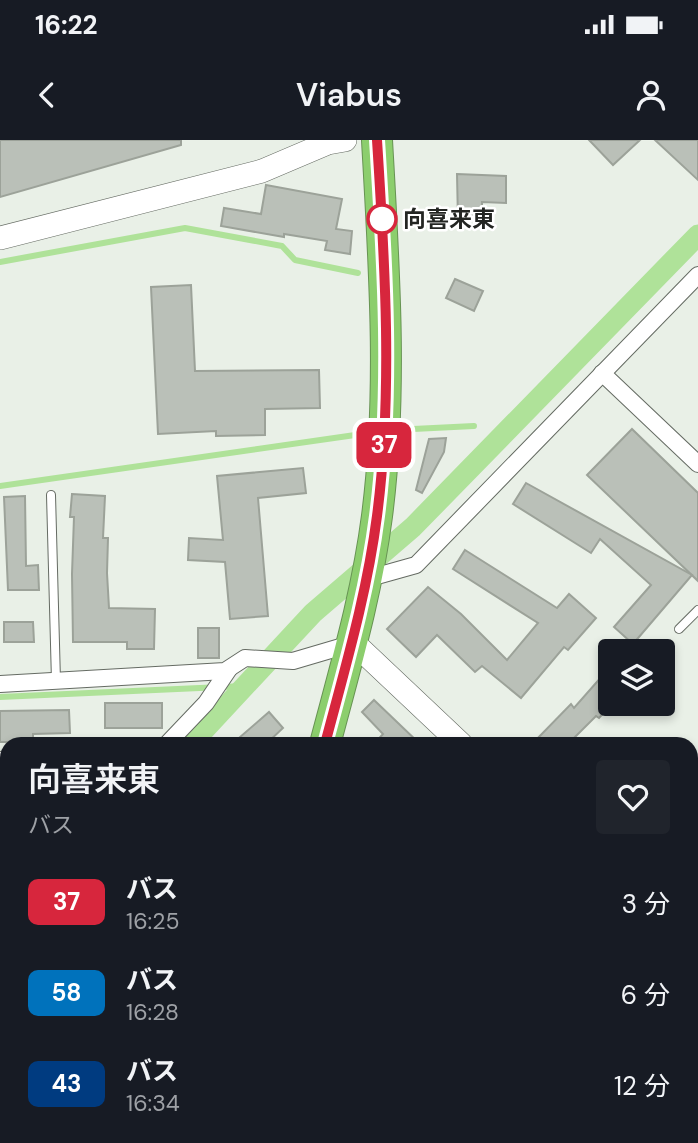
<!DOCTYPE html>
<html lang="ja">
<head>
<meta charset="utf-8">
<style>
  :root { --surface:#171b24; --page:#20242c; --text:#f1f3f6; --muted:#9ea1a6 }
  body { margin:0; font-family:"DM Sans","Noto Sans JP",sans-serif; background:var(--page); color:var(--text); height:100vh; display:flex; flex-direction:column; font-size:26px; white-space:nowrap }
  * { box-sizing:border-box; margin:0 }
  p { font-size:23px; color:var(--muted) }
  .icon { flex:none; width:38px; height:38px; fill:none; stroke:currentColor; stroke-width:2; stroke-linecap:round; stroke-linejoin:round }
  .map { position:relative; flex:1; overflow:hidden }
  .panel { position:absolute; left:0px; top:597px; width:698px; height:408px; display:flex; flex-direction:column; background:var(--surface); border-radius:21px 21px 0 0; box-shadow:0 4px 10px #0003 }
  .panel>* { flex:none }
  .badge { padding:0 14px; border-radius:10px; font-size:24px; line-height:46px }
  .buttons { position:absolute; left:598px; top:499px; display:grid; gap:14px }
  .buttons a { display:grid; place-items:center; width:77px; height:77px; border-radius:7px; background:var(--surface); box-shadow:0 4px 10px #0003; font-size:35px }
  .map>.badge { position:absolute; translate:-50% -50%; box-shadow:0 0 0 4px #fff }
  .round { display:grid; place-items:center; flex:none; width:74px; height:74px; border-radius:7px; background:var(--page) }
  .overview { display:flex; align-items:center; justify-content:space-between; height:119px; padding:0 28px }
  h1 { font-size:33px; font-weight:600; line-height:52px }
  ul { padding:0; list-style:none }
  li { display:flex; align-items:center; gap:21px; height:91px; padding:0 28px }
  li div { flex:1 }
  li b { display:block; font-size:26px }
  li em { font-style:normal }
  li .badge { min-width:77px; font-weight:700; text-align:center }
  .status { display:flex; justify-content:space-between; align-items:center; height:49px; padding:0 35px; background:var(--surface); direction:ltr }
  .status svg { height:19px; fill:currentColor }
  header { display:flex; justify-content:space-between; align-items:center; height:91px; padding:0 28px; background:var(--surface); font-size:32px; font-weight:600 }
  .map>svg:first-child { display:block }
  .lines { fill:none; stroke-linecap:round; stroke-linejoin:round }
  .stream { stroke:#afe299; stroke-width:6 }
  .canal { stroke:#afe299; stroke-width:21 }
  .building { fill:#bac0b8; stroke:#9ca299; stroke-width:2 }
  .lane-casing { stroke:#656b63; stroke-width:10 }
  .street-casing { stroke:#656b63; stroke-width:18 }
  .secondary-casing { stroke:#656b63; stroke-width:24 }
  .highway-casing { stroke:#679353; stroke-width:32 }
  .lane { stroke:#fff; stroke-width:8 }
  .street { stroke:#fff; stroke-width:16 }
  .secondary { stroke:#fff; stroke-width:23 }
  .highway { stroke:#8cce6d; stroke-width:30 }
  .line-casing { stroke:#fff; stroke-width:16 }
  .line { stroke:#d7263d; stroke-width:10 }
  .stop-dot { fill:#fff; stroke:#d7263d; stroke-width:3.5 }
  .labels { text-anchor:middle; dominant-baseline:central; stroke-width:5; stroke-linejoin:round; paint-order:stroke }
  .stop-label { font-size:23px; font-weight:bold; fill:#232522; stroke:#fff; text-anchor:start }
</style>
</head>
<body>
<div class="status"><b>16:22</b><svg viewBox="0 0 49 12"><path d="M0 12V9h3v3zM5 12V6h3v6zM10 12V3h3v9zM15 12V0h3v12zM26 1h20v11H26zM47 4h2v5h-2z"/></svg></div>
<header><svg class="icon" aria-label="back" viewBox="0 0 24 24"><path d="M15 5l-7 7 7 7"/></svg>Viabus<svg class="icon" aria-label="person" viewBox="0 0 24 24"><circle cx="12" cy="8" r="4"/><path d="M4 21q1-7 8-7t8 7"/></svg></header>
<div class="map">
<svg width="698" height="1003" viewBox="0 0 698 1003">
  <rect width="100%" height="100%" fill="#e9f0e7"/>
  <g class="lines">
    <g class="stream">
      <polyline points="0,122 185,88 282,106 295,120 358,133"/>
      <polyline points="393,290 474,286"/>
      <polyline points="0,346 376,292"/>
      <polyline points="0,557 244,546"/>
      <polyline points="0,796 7,789"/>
      <polyline points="337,1003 342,998"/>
    </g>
    <g class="canal">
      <polyline points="191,604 313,473 413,387 698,95"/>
      <polyline points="0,812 7,805"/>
    </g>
  </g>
  <g class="building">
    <polygon points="0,0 181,0 181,5 0,57"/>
    <polygon points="589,0 640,0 613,25"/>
    <polygon points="655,0 698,0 698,40"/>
    <polygon points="457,34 506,36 506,63 482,62 482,81 458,81"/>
    <polygon points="266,45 342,59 336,89 352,91 350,114 325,110 327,101 284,94 284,97 221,86 224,68 261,74"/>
    <polygon points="455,139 483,151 474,171 446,158"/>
    <polygon points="191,145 195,231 319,230 320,268 265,269 265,295 216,296 216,291 158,294 151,147"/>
    <polygon points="632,289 698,353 698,441 587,335"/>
    <polygon points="446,298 444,312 422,353 416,350 429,299"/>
    <polygon points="303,328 306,353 258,358 268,476 230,479 225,422 188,420 189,398 223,400 217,336"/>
    <polygon points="526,343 692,435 633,504 614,487 651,445 600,399 591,413 513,364"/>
    <polygon points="72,354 105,356 103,398 108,398 107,433 109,468 155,469 154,509 127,509 127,502 73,502 72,434 74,377 70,377"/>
    <polygon points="25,356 26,426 38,425 39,450 8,450 4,357"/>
    <polygon points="465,410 557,468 569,454 596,478 568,510 564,507 521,558 482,526 475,532 437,495 416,517 387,489 428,447 461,474 507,520 538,483 453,429"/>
    <polygon points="4,482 33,482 34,502 4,502"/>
    <rect x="198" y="488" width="21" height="30"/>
    <polygon points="611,526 611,565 599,578 596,576 568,604 532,604 571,564 574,568"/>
    <polygon points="374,560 420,604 374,604 383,594 362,572"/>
    <rect x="105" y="563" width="57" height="25"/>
    <polygon points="69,570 70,593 33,594 33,602 0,602 0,571"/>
    <polygon points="269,572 283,588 266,604 232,604"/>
  </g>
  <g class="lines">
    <defs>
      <g id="lane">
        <polyline points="51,355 56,541"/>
        <polyline points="679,489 698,470"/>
      </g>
      <g id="street">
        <polyline points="602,233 698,324"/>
        <polyline points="366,439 416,425 698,135"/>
        <polyline points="0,544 225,531 245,518 293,521 354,503"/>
        <polyline points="167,604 206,563 229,529"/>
        <polyline points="0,620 7,619"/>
        <polyline points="0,679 7,678"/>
        <polyline points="0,773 7,766"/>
        <polyline points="691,959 698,952"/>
        <polyline points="373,998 379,1003"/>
        <polyline points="650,1003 655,998"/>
      </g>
      <g id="secondary">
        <polyline points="0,98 262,31 328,3 345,0"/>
        <polyline points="354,503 461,604"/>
        <polyline points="691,819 698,825"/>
      </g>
      <g id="highway">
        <path d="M 325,604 C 345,528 367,454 377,376 C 393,252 384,125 377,0"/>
        <polyline points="99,1003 103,998"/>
      </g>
    </defs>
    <use href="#lane" class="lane-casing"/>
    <use href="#street" class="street-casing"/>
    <use href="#secondary" class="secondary-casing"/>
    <use href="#highway" class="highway-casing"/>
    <use href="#lane" class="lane"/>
    <use href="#street" class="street"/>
    <use href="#secondary" class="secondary"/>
    <use href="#highway" class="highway"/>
  </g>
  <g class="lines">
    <defs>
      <path id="line" d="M 325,604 C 345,528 367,454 377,376 C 393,253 385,124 377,0"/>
    </defs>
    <use href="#line" class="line-casing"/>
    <use href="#line" class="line"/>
  </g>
  <circle class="stop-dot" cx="382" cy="79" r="14"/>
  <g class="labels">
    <g class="stop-label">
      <text x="403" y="79">向喜来東</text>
    </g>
  </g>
</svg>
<div class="buttons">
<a><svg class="icon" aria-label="layers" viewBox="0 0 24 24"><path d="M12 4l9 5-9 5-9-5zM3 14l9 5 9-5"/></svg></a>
</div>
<b class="badge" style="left:384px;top:305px;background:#d7263d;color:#fff">37</b>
<section class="panel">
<div class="overview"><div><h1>向喜来東</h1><p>バス</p></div><a class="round"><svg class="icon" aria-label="heart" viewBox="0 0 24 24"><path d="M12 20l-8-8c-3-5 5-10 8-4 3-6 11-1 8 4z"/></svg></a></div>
<ul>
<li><span class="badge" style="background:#d7263d;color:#fff">37</span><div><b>バス</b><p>16:25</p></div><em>3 分</em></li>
<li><span class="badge" style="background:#0072bc;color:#fff">58</span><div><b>バス</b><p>16:28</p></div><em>6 分</em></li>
<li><span class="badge" style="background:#003b80;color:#fff">43</span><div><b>バス</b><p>16:34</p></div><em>12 分</em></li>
</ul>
</section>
</div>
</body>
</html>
